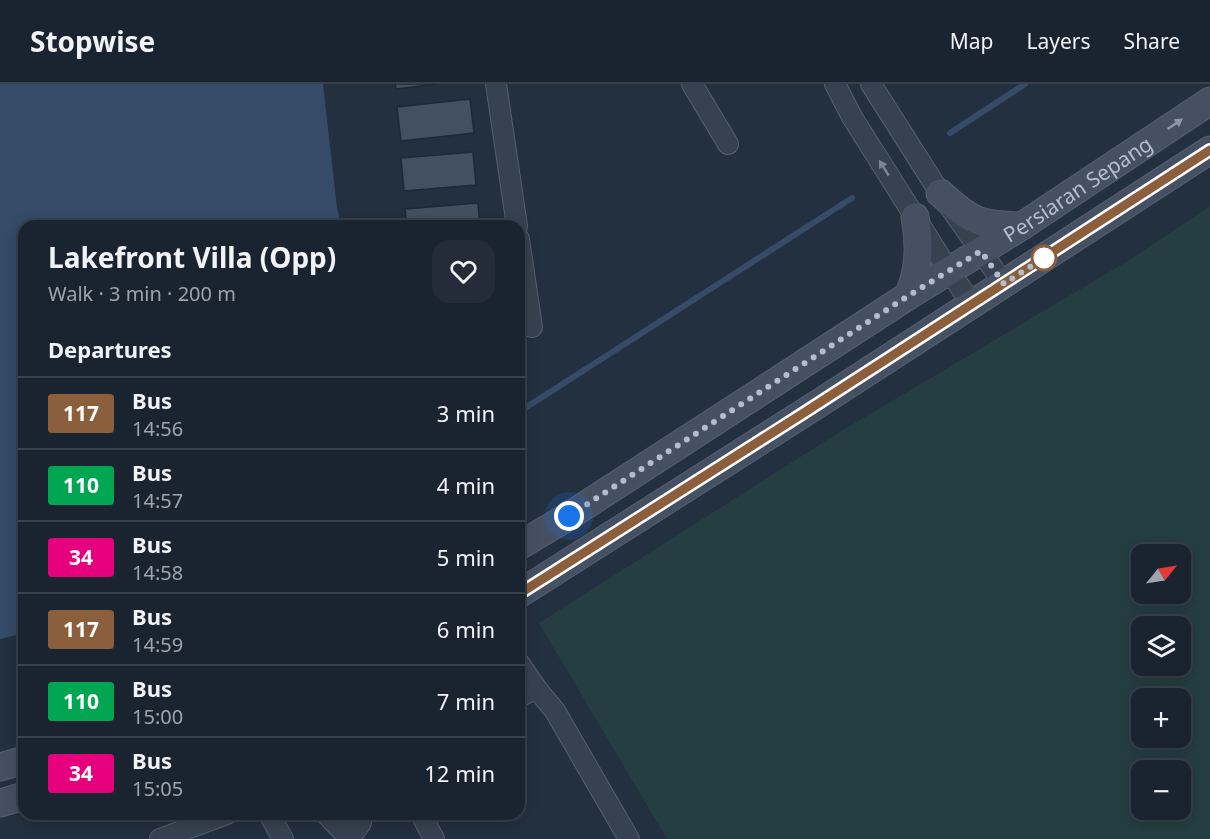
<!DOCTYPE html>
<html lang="en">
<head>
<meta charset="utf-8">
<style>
  :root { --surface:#1a2430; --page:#232c38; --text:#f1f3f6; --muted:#9fa4ab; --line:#38414c }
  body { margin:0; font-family:"Noto Sans",sans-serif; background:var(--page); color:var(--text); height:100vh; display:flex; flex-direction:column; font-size:22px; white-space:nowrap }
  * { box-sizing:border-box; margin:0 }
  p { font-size:20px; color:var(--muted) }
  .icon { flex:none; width:33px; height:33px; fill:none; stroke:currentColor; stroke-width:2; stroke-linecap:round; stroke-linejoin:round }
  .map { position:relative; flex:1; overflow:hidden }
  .panel { position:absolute; left:18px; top:136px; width:507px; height:600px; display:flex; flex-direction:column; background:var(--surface); border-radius:18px; box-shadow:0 3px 15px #0003,0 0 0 2px var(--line) }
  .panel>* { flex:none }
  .badge { padding:0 12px; border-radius:4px; font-size:21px; line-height:39px }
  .needle { width:39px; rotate:60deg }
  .controls { position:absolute; left:1131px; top:460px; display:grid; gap:12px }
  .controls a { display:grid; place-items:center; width:60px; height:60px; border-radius:12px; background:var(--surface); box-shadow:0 3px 15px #0003,0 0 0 2px var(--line); font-size:30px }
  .you { position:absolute; width:30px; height:30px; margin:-15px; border:4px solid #fff; border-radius:50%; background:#1a73e8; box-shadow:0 0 0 9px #1a73e833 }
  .map>.badge { position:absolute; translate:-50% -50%; box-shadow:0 0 0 3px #fff }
  h2 { padding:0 30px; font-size:22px; line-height:54px }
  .round { display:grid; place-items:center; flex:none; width:63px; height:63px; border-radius:18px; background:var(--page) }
  .head { display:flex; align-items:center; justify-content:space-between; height:102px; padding:0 30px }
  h1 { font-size:28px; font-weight:700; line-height:45px }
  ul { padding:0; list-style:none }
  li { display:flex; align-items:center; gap:18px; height:72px; padding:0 30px; border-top:2px solid var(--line) }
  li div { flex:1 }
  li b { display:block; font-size:22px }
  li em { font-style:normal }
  li .badge { min-width:66px; font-weight:700; text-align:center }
  header { display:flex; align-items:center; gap:36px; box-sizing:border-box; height:84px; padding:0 30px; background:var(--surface); border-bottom:2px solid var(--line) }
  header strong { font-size:28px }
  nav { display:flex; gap:33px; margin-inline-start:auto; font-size:21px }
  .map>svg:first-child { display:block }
  .green { fill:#253e41; fill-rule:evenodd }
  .water { fill:#354b68 }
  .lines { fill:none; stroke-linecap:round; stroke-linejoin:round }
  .stream { stroke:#354b68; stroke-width:6 }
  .building { fill:#425062; stroke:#1e2937; stroke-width:1.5 }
  .street-casing { stroke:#55606e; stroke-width:22 }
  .secondary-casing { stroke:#55606e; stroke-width:29 }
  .street { stroke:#374250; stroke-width:20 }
  .secondary { stroke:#455163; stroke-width:27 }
  .oneway { fill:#8c97a7 }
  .oneway2 { fill:#7b8694 }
  .line-casing { stroke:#fff; stroke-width:14 }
  .line { stroke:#8b5e3c; stroke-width:9 }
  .walk { stroke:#b3bdcb; stroke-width:6; stroke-dasharray:0 10.8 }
  .stop-dot { fill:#fff; stroke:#8b5e3c; stroke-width:3 }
  .labels { text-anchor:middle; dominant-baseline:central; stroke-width:6; stroke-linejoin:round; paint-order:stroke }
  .street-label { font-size:21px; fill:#b3bdcb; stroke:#1c2735 }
</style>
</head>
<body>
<header>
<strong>Stopwise</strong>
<nav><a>Map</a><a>Layers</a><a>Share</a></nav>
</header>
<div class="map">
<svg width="1210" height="755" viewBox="0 0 1210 755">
  <rect width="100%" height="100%" fill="#233040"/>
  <path class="green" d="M 1210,122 L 1210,755 L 667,755 L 539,539 L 838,349 L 1126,178 ZM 1142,471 L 1180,471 L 1180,510 L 1142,510 ZM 1142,543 L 1180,543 L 1180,582 L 1142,582 ZM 1142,615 L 1180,615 L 1180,654 L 1142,654 ZM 1142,687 L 1180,687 L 1180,726 L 1142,726 Z"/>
  <polygon class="water" points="0,0 323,0 337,124 341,142 24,142 24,549 0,555"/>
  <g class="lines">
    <g class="stream">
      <polyline points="950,49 1025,0"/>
      <polyline points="519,328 852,114"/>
    </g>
  </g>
  <g class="building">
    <polygon points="395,0 438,0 396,5"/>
    <polygon points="470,15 474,49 401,57 397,23"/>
    <polygon points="473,68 476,101 404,107 401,74"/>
    <polygon points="478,119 480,142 407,142 405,125"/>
  </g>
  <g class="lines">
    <defs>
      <g id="street">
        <polyline points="496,0 517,142"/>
        <polyline points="692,0 728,60"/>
        <polyline points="835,0 852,33 949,187 972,220"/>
        <polyline points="871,0 940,109 1004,200"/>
        <polyline points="519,155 532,243"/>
        <polyline points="519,579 536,604 555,627 629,755"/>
        <polyline points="519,613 536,604"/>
        <polyline points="269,730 283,755"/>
        <polyline points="326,730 342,747 355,747"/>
        <polyline points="421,730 434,755"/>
        <polyline points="355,747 361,739 360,730"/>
        <polyline points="160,755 227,730"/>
      </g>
      <g id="secondary">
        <path d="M 940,109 C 972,138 979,141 1022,142"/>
        <path d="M 908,212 C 920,187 920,160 915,133"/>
        <path id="s1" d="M 519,462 L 569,432 L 908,212 L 1022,142 L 1210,17"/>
        <polyline points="519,510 821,318 1210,66"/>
        <polyline points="0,683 24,676"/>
        <polyline points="0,719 24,712"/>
      </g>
    </defs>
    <use href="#street" class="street-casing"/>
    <use href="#secondary" class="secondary-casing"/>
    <use href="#street" class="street"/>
    <use href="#secondary" class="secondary"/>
  </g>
  <defs><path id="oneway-solid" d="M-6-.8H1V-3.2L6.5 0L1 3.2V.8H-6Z" transform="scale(1.5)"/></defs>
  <use class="oneway" href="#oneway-solid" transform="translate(1175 40) rotate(-34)"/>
  <use class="oneway2" href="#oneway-solid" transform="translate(884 84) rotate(-122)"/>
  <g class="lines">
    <defs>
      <polyline id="line" points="519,510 802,330 1210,66"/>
    </defs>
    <use href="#line" class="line-casing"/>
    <use href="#line" class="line"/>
    <polyline class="walk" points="569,432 908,212 981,167 1004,200 1048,171 1044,174"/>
  </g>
  <circle class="stop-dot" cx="1044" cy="174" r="12"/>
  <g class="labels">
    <g class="street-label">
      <text stroke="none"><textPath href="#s1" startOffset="663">Persiaran Sepang</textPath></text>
    </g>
  </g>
</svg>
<div class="controls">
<a><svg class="needle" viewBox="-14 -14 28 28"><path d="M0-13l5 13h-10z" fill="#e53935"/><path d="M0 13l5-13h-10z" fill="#9fa4ab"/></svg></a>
<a><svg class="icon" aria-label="layers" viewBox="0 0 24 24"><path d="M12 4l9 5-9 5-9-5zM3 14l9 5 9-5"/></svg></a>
<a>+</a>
<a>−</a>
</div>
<div class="you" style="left:569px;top:432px"></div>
<section class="panel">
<div class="head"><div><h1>Lakefront Villa (Opp)</h1><p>Walk · 3 min · 200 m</p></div><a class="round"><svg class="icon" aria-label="heart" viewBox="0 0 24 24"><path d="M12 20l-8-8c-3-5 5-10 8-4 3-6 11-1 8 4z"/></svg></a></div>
<h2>Departures</h2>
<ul>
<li><span class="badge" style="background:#8b5e3c;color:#fff">117</span><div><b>Bus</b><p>14:56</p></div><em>3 min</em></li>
<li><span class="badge" style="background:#00a651;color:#fff">110</span><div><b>Bus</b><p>14:57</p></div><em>4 min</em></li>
<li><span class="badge" style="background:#e6007e;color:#fff">34</span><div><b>Bus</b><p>14:58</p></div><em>5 min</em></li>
<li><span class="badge" style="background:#8b5e3c;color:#fff">117</span><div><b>Bus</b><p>14:59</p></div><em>6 min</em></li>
<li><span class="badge" style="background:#00a651;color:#fff">110</span><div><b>Bus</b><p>15:00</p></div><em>7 min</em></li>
<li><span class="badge" style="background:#e6007e;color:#fff">34</span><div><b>Bus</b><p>15:05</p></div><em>12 min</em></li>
</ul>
</section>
</div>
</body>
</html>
